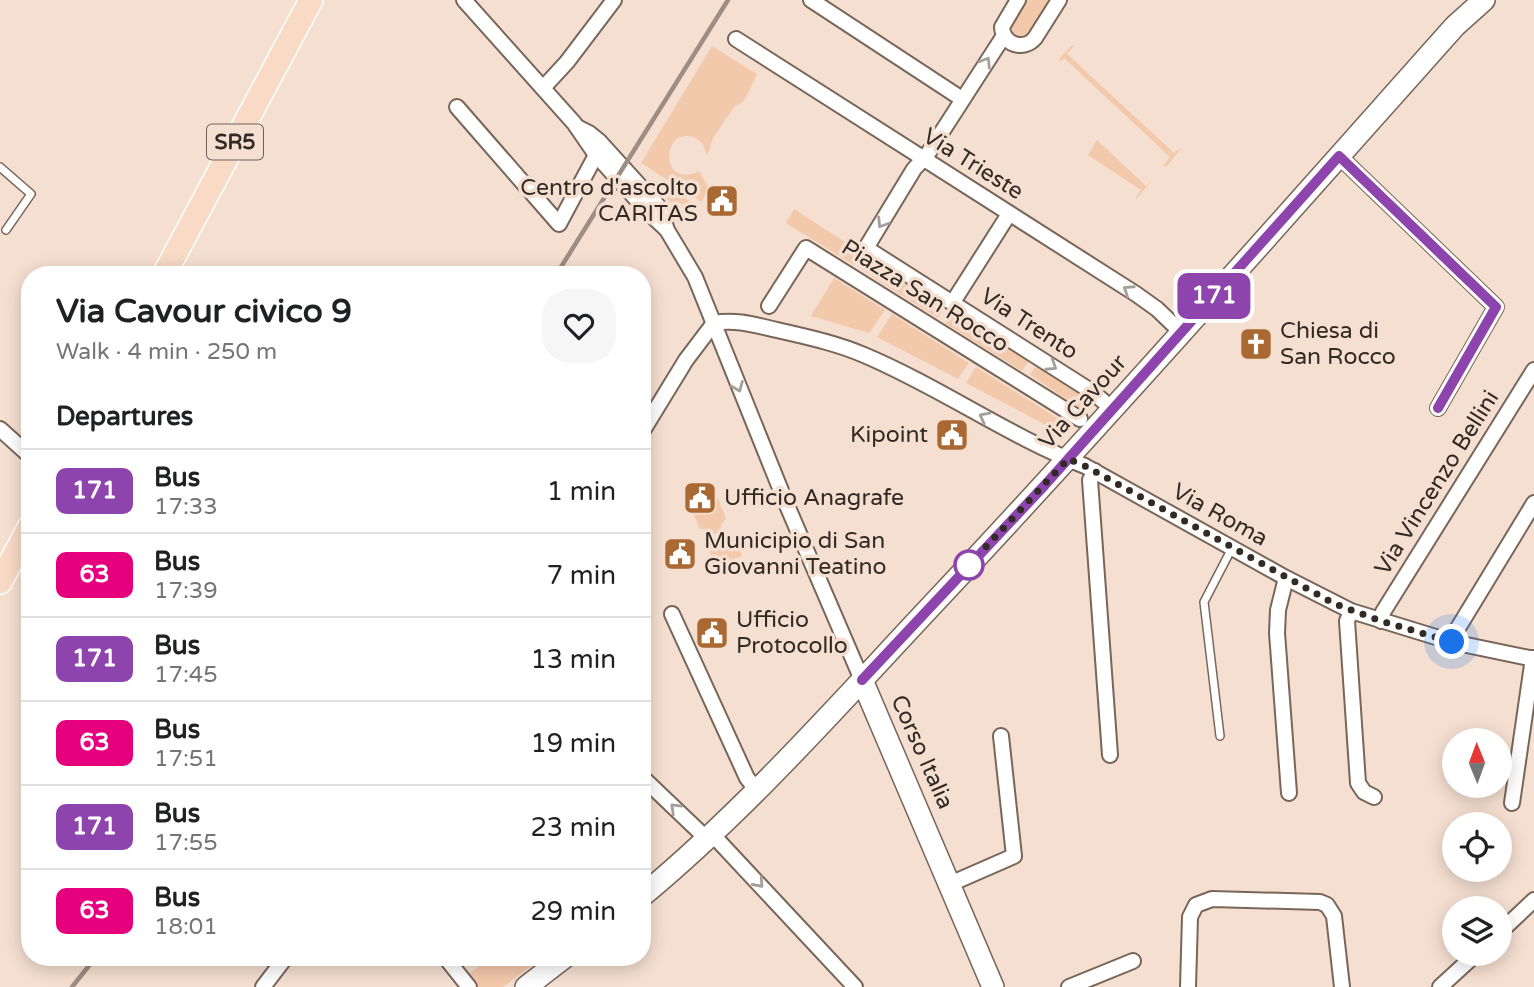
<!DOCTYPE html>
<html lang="en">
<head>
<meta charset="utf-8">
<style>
  :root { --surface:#fff; --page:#f6f6f6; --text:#202124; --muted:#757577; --line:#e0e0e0 }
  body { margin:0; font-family:"Varela Round",sans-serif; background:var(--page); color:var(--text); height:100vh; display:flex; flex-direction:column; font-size:26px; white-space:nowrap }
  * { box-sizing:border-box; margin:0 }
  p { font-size:23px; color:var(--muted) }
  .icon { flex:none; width:38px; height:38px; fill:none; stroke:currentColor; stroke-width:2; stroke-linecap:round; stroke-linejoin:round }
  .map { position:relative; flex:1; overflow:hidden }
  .sheet { position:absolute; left:21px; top:266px; width:630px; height:700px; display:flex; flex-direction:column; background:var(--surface); border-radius:28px; box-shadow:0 4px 18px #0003 }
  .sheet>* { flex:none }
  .badge { padding:0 14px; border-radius:10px; font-size:24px; line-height:46px }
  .needle { width:46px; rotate:359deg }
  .controls { position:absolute; left:1442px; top:728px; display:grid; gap:14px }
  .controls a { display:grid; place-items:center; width:70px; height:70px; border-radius:50%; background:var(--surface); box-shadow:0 4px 18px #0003; font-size:35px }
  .you { position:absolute; width:35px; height:35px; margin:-18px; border:5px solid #fff; border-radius:50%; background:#1a73e8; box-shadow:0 0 0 10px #1a73e833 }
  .map>.badge { position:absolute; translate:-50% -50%; box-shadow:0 0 0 4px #fff }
  h2 { padding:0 35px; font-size:26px; line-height:63px }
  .round { display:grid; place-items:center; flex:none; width:74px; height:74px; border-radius:28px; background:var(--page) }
  .head { display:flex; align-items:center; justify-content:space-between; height:119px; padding:0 35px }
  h1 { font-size:33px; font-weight:800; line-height:52px }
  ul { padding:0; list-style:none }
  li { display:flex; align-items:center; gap:21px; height:84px; padding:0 35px; border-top:2px solid var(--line) }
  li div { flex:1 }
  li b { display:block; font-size:26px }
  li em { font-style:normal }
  li .badge { min-width:77px; font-weight:700; text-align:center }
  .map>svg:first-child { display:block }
  .green { fill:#f3c9ab }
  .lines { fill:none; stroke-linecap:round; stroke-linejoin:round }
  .lane-casing { stroke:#796659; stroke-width:10 }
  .street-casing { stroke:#796659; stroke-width:18 }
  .secondary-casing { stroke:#796659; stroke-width:24 }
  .primary-casing { stroke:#fff; stroke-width:26 }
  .lane { stroke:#fff; stroke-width:7 }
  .street { stroke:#fff; stroke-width:14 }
  .secondary { stroke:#fff; stroke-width:21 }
  .primary { stroke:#f8dac5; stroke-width:23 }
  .rail { stroke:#9d8d82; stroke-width:4.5 }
  .oneway { stroke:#a39f9c }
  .line-casing { stroke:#fff; stroke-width:16 }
  .line { stroke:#8e44ad; stroke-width:10 }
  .walk { stroke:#322a24; stroke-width:7; stroke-dasharray:0 12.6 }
  .stop-dot { fill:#fff; stroke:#8e44ad; stroke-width:3.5 }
  .labels { text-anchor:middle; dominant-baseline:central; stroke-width:7; stroke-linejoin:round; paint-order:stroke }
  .shield { fill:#f5dfd0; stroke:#6c6058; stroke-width:2 }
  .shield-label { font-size:21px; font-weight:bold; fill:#322a24 }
  .street-label { font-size:23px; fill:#322a24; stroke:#f5dfd0 }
  .poi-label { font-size:23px; fill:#322a24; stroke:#f5dfd0; text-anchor:start }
</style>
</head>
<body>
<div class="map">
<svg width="1534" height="987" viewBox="0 0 1534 987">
  <rect width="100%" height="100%" fill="#f5dfd0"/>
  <g class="green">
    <polygon points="1025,0 1050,0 1028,34 1021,37 1013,34 1010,27"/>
    <polygon points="1072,45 1074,46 1067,54 1174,153 1182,147 1167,166 1163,166 1170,157 1064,58 1060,62 1060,58"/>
    <path d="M 712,46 L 757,74 L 744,101 L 734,107 L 713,138 L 707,156 C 705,148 703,142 695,138 C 661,124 659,191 699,171 L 708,187 L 702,202 L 641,163 Z"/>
    <polygon points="1097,140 1146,186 1154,178 1137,198 1135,199 1141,190 1088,155"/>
    <polygon points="657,181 667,187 665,192 672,196 675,192 691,202 688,209 677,201 673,205 654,185"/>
    <polygon points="794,209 862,253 854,265 786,223"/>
    <polygon points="870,257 946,305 938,318 862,270"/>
    <polygon points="834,278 885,310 869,333 811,316"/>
    <polygon points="954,310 1031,358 1022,371 945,323"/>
    <polygon points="892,314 969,363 958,379 877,337"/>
    <polygon points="1038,363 1089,395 1080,408 1030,375"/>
    <polygon points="976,367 1070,426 1063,434 966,383"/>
    <polygon points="718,499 726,518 721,525 721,531 714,534 708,529 700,529 692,510"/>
    <polygon points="723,536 728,540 736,541 742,556 716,567 710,552 715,546 716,539"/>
    <polygon points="493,957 537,957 539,960 503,987 478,987 468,974"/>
  </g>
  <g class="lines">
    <defs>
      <g id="lane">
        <polyline points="0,167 31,194 6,230"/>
        <polyline points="1220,736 1204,602 1232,548"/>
      </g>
      <g id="street">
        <polyline points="464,0 574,123 596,155 649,213 666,229"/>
        <polyline points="811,0 962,99"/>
        <path d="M 1018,0 L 1002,27 C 1003,45 1024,51 1035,38 L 1059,0"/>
        <polyline points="1003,37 927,155 914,169 866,248 1094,393 1112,409"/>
        <polyline points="736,39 1136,294 1157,309 1181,332"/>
        <polyline points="543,88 567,62 614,0"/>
        <polyline points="457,107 559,224 596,155"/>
        <polyline points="577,127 589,133 599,141 659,207 667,230 695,277 786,503 862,680"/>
        <polyline points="1339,156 1496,307 1438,408"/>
        <polyline points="953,302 1009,214"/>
        <polyline points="769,306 806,248 1080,419"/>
        <path d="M 714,323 C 736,319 755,325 777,330 C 807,337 836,343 864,355 C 940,387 1008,436 1085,466 L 1286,578 L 1351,611 L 1452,642 L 1534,659"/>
        <polyline points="0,429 30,456"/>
        <polyline points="642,432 686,360 714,323"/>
        <polyline points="1095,471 1090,480 1110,755"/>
        <polyline points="1286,578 1278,610 1277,633 1289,793"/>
        <polyline points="1351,611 1347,621 1358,783 1364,792 1374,797"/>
        <polyline points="672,614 747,778 756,789"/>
        <polyline points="1381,621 1383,612 1534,370"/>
        <polyline points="1452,642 1455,633 1534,503"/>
        <polyline points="642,777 707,839"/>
        <polyline points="1512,803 1533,658"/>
        <polyline points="712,834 855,987"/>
        <polyline points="950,884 1014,856 1001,736"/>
        <polyline points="1500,932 1534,900"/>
        <polyline points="445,957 469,987"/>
        <polyline points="263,987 286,957"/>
        <polyline points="1069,987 1133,961"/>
        <polyline points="1188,987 1190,917 1196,905 1212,899 1320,902 1327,905 1334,916 1342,987"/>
        <polyline points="1440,987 1476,954"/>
      </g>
      <g id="secondary">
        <polyline points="862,680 993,987"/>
        <path d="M 642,896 C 748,808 840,703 934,603 C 1111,414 1283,219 1455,26 L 1484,0"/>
        <polyline points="526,987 565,957"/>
      </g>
      <g id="primary">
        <polyline points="164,275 311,0"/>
        <polyline points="0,582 30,526"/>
      </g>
    </defs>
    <use href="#lane" class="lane-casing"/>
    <use href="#street" class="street-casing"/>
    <use href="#secondary" class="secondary-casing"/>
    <use href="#primary" class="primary-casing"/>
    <use href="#lane" class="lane"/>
    <use href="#street" class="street"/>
    <use href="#secondary" class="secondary"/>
    <use href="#primary" class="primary"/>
    <g class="rail">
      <polyline points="556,275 728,0"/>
      <polyline points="72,987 96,957"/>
    </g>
  </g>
  <defs><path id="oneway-chevron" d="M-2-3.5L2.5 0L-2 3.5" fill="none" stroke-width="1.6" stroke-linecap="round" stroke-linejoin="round" transform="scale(1.75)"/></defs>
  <g class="oneway">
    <use href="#oneway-chevron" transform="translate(986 62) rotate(-58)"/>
    <use href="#oneway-chevron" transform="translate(882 223) rotate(122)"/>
    <use href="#oneway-chevron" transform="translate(1128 290) rotate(-147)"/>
    <use href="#oneway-chevron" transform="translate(1052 366) rotate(33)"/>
    <use href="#oneway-chevron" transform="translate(738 387) rotate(68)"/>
    <use href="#oneway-chevron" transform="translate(984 417) rotate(-152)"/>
    <use href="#oneway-chevron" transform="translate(675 808) rotate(-136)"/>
    <use href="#oneway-chevron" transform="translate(759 883) rotate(48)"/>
  </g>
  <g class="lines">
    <defs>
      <polyline id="line" points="862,680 1044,486 1339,156 1496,307 1438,408"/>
    </defs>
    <use href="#line" class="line-casing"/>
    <use href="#line" class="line"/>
    <polyline class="walk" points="969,565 1068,459 1085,466 1335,604 1381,621 1452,642"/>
  </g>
  <defs>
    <symbol id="civic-square" viewBox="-11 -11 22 22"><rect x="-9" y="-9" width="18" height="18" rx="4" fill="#aa6933" stroke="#f5dfd0"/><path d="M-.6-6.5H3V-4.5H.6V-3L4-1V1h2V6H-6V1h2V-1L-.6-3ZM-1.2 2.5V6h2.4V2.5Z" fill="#fff"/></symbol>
    <symbol id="church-square" viewBox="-11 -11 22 22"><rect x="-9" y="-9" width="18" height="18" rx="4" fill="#aa6933" stroke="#f5dfd0"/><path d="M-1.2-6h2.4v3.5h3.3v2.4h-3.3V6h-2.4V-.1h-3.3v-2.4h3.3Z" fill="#fff"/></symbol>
  </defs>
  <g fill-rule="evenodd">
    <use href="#civic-square" x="703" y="182" width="38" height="38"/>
    <use href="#church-square" x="1237" y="325" width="38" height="38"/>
    <use href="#civic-square" x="933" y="416" width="38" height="38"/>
    <use href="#civic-square" x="681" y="479" width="38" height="38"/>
    <use href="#civic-square" x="661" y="535" width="38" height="38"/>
    <use href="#civic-square" x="693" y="614" width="38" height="38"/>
  </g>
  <circle class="stop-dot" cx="969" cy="565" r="14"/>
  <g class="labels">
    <rect class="shield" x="207" y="124.5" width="56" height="35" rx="5"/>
    <g class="shield-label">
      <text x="235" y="142">SR5</text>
    </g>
    <g class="street-label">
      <text transform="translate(973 164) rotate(32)">Via Trieste</text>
      <text transform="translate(925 296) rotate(32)">Piazza San Rocco</text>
      <text transform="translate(1029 324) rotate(33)">Via Trento</text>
      <text transform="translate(1083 402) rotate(-48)">Via Cavour</text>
      <text transform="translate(1437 483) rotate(-58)">Via Vincenzo Bellini</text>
      <text transform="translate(1220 515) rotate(29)">Via Roma</text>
      <text transform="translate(922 752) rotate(66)">Corso Italia</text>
    </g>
    <g class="poi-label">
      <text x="698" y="188" text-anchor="end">Centro d'ascolto<tspan x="698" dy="26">CARITAS</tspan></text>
      <text x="1280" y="331">Chiesa di<tspan x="1280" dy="26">San Rocco</tspan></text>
      <text x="928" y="435" text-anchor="end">Kipoint</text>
      <text x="724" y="498">Ufficio Anagrafe</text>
      <text x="704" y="541">Municipio di San<tspan x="704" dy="26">Giovanni Teatino</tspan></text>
      <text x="736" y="620">Ufficio<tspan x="736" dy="26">Protocollo</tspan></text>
    </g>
  </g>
</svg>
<div class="controls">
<a><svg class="needle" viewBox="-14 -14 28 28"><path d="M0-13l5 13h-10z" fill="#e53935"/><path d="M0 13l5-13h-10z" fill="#757577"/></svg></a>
<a><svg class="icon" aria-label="locate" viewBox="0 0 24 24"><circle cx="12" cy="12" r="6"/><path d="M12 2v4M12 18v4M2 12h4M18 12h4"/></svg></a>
<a><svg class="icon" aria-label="layers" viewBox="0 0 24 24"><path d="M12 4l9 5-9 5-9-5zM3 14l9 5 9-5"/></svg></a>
</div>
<div class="you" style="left:1452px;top:642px"></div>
<b class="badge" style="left:1214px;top:296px;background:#8e44ad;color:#fff">171</b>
<section class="sheet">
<div class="head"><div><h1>Via Cavour civico 9</h1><p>Walk · 4 min · 250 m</p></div><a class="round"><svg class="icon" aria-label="heart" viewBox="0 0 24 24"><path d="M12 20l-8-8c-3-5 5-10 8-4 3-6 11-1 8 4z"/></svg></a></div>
<h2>Departures</h2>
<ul>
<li><span class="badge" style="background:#8e44ad;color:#fff">171</span><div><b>Bus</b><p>17:33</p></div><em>1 min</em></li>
<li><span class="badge" style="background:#e6007e;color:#fff">63</span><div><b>Bus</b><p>17:39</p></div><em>7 min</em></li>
<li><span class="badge" style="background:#8e44ad;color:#fff">171</span><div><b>Bus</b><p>17:45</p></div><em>13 min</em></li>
<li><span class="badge" style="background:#e6007e;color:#fff">63</span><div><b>Bus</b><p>17:51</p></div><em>19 min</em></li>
<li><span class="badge" style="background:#8e44ad;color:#fff">171</span><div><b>Bus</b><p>17:55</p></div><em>23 min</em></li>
<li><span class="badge" style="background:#e6007e;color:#fff">63</span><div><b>Bus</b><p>18:01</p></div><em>29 min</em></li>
</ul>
</section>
</div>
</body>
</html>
